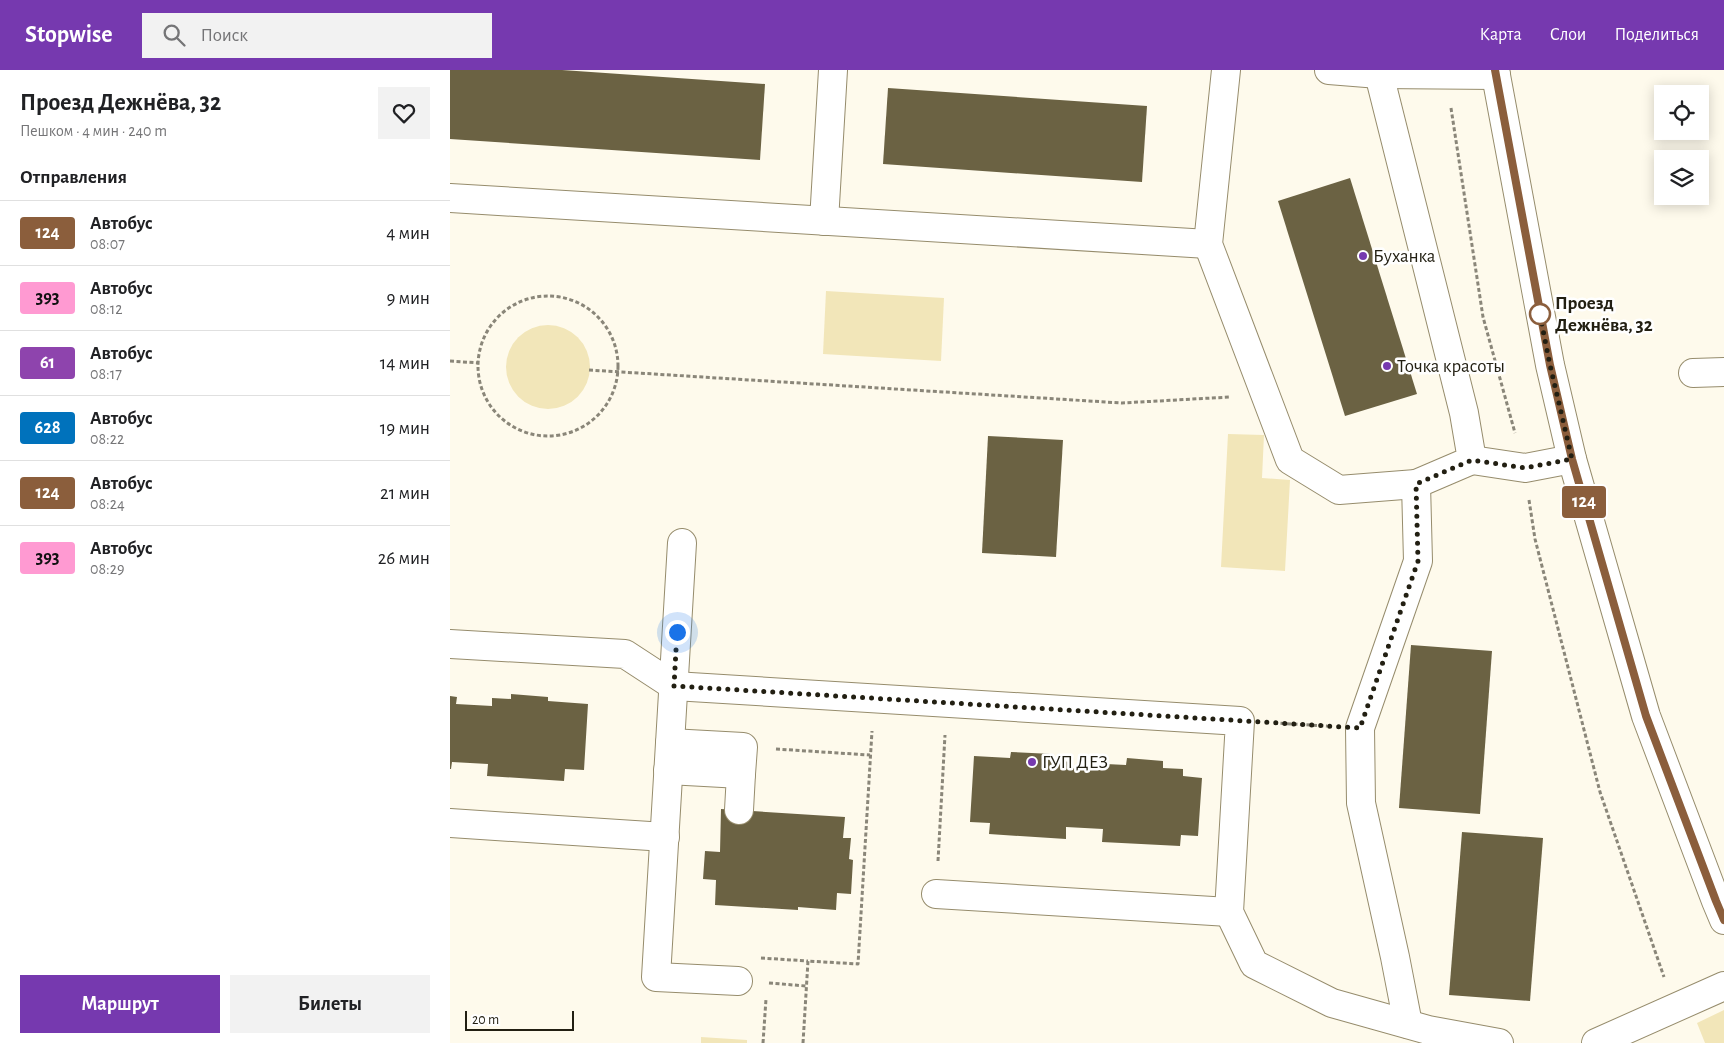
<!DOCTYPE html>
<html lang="ru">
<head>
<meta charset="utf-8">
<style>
  :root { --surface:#fff; --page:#f2f2f2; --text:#202124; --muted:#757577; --line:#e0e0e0; --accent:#7639af }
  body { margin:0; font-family:"Alegreya Sans",sans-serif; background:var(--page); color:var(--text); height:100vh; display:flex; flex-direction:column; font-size:19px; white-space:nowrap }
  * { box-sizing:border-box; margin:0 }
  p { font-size:16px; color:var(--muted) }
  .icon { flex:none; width:28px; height:28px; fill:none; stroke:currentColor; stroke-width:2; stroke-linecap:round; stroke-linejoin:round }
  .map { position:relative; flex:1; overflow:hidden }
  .sheet { display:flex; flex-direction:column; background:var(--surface); width:450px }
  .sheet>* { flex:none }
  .badge { padding:0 10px; border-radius:4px; font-size:18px; line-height:32px }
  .buttons { position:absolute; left:1204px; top:15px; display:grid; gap:10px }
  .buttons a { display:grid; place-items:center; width:55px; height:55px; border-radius:0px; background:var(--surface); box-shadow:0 2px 12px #0003; font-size:25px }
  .scale { position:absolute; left:15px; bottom:12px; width:109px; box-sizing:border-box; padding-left:5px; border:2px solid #221f12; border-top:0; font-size:14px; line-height:18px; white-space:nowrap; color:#221f12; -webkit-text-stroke:4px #fff; paint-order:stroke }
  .you { position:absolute; width:25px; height:25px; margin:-12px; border:4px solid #fff; border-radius:50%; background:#1a73e8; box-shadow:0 0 0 8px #1a73e833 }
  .map>.badge { position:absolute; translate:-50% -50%; box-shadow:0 0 0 2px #fff }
  h2 { padding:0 20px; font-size:19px; line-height:45px }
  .round { display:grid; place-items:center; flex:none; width:52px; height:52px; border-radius:0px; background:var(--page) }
  .head { display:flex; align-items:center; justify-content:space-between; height:85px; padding:0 20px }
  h1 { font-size:24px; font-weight:700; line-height:38px }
  .cta { display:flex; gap:10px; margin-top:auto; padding:10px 20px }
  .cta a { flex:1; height:58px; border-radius:0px; background:var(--accent); color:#fff; font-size:20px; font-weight:700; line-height:58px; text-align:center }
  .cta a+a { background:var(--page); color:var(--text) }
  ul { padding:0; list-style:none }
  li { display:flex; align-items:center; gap:15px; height:65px; padding:0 20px; border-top:1px solid var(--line) }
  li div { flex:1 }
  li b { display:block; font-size:19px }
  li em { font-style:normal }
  li .badge { min-width:55px; font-weight:700; text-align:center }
  header { display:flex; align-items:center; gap:30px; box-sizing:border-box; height:70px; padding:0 25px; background:var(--accent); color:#fff }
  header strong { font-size:24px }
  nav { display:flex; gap:28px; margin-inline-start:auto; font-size:18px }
  .search { width:350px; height:45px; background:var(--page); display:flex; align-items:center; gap:12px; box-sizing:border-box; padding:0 18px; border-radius:0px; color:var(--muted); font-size:19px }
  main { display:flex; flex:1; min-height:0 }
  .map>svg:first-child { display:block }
  .green { fill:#f2e6b9 }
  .building { fill:#6b6243 }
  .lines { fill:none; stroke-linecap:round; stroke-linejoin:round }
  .minor-casing { stroke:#968c6c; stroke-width:30 }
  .path { stroke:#8a8679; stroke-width:3; stroke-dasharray:4 2.5; stroke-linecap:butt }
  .minor { stroke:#fff; stroke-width:28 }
  .line-casing { stroke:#fff; stroke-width:11 }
  .line { stroke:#8b5e3c; stroke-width:8 }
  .walk { stroke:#221f12; stroke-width:5; stroke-dasharray:0 9 }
  .poi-dot { fill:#7639af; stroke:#fff; stroke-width:2 }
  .stop-dot { fill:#fff; stroke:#8b5e3c; stroke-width:2.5 }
  .labels { text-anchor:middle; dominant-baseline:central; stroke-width:5; stroke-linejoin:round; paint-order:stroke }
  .poi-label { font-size:19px; fill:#221f12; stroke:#fff; text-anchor:start }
  .stop-label { font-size:19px; font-weight:bold; fill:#221f12; stroke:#fff; text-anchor:start }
</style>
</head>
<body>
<header>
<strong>Stopwise</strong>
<div class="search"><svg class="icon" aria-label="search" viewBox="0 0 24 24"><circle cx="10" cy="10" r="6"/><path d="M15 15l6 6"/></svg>Поиск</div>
<nav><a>Карта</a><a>Слои</a><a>Поделиться</a></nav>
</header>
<main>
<section class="sheet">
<div class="head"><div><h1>Проезд Дежнёва, 32</h1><p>Пешком · 4 мин · 240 m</p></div><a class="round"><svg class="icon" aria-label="heart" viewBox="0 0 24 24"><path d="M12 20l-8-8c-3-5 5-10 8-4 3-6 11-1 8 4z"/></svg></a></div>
<h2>Отправления</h2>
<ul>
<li><span class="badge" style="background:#8b5e3c;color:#fff">124</span><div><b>Автобус</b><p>08:07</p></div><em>4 мин</em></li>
<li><span class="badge" style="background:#ff9ad2;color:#111">393</span><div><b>Автобус</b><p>08:12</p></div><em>9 мин</em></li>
<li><span class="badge" style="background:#8e44ad;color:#fff">61</span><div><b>Автобус</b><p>08:17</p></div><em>14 мин</em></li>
<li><span class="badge" style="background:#0072bc;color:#fff">628</span><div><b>Автобус</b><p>08:22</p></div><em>19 мин</em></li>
<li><span class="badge" style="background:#8b5e3c;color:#fff">124</span><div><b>Автобус</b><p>08:24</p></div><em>21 мин</em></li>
<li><span class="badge" style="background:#ff9ad2;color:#111">393</span><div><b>Автобус</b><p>08:29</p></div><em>26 мин</em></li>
</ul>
<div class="cta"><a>Маршрут</a><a>Билеты</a></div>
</section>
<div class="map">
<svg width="1274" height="973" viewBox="0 0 1274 973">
  <rect width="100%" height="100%" fill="#fefaec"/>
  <g class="green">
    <polygon points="376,221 494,228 491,291 373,284"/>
    <circle cx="98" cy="297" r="42"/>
    <polygon points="778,364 814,365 812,408 840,410 835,501 771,497"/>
    <polygon points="1274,940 1274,973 1255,973 1247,953"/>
    <polygon points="251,967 297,970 297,973 251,973"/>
  </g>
  <g class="building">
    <polygon points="0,0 112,0 315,14 310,90 0,69"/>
    <polygon points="438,18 697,36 692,112 433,94"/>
    <polygon points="900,108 967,324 895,346 828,131"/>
    <polygon points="538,366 613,370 606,487 532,483"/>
    <polygon points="961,575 1042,581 1030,744 949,738"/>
    <polygon points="61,624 98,627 98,631 138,634 134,700 115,699 114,711 37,706 38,694 2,692 1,699 0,699 0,626 7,627 6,634 42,636 42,628 61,629"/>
    <polygon points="561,682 602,684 601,690 621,692 620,698 655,700 656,694 676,695 677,688 713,691 713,698 733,699 733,706 752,708 748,766 731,765 730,776 652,772 653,759 616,757 616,769 539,764 540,753 520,752 524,686 560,688"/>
    <polygon points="271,739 395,747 393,768 401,768 399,789 403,790 401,824 387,823 386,840 348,837 348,840 265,835 266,810 253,809 255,781 270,782"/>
    <polygon points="1012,762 1093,768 1080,931 999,925"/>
  </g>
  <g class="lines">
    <defs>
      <g id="minor">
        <polyline points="776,0 758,174 840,390 889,420 966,414"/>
        <polyline points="879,0 929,4 1046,5"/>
        <polyline points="1045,0 1100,295 1122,389 1196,646 1266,831 1274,850"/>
        <polyline points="929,4 1014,343 1022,390 966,414 968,491 910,658 911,733 945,887 958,954"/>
        <polyline points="0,128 758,174"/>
        <polyline points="374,151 383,0"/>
        <polyline points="1243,303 1274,302"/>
        <polyline points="1022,390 1075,398 1122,389"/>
        <polyline points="232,473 206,907 288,911"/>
        <polyline points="0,574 175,584 224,616 790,651 779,842 804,894 882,933 978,960 1049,973"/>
        <polyline points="220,673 293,677 291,704"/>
        <polyline points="218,700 291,704 289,740"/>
        <polyline points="0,753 215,767"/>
        <polyline points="486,824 779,842"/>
        <polyline points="1146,973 1274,916"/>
      </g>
    </defs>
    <use href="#minor" class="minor-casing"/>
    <g class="path">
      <polyline points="1001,38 1033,247 1065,363"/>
      <circle cx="98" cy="296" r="70"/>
      <polyline points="0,291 29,293"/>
      <polyline points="139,300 672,333 780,327"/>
      <polyline points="1079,430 1085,469 1150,722 1214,907"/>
      <polyline points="824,653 877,656"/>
      <polyline points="326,679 420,685"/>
      <polyline points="488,791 495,665"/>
      <polyline points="311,888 358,891"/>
      <polyline points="319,913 356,916"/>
      <polyline points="313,973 316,929"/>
      <polyline points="353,973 358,891 408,894 422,661"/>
    </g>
    <use href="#minor" class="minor"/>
  </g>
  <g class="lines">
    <defs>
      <polyline id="line" points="1045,0 1100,295 1122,389 1196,646 1266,831 1274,850"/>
    </defs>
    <use href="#line" class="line-casing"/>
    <use href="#line" class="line"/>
    <polyline class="walk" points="227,562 224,616 910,658 968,491 966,414 1022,390 1075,398 1122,389 1100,295 1089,240 1090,244"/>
  </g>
  <g class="poi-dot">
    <circle cx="913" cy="186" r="5"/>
    <circle cx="937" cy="296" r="5"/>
    <circle cx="582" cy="692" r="5"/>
  </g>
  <circle class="stop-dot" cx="1090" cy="244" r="10"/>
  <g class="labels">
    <g class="poi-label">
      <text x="923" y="186">Буханка</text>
      <text x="947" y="296">Точка красоты</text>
      <text x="592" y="692">ГУП ДЕЗ</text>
    </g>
    <g class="stop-label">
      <text x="1105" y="233">Проезд<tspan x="1105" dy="22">Дежнёва, 32</tspan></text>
    </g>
  </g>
</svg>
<div class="buttons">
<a><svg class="icon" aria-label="locate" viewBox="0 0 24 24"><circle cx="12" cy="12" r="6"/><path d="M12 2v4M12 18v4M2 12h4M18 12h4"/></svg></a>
<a><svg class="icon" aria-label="layers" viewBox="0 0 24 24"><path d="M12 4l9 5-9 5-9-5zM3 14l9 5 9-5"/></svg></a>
</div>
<div class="scale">20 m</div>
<div class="you" style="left:227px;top:562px"></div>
<b class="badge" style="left:1134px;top:432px;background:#8b5e3c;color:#fff">124</b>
</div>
</main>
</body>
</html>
